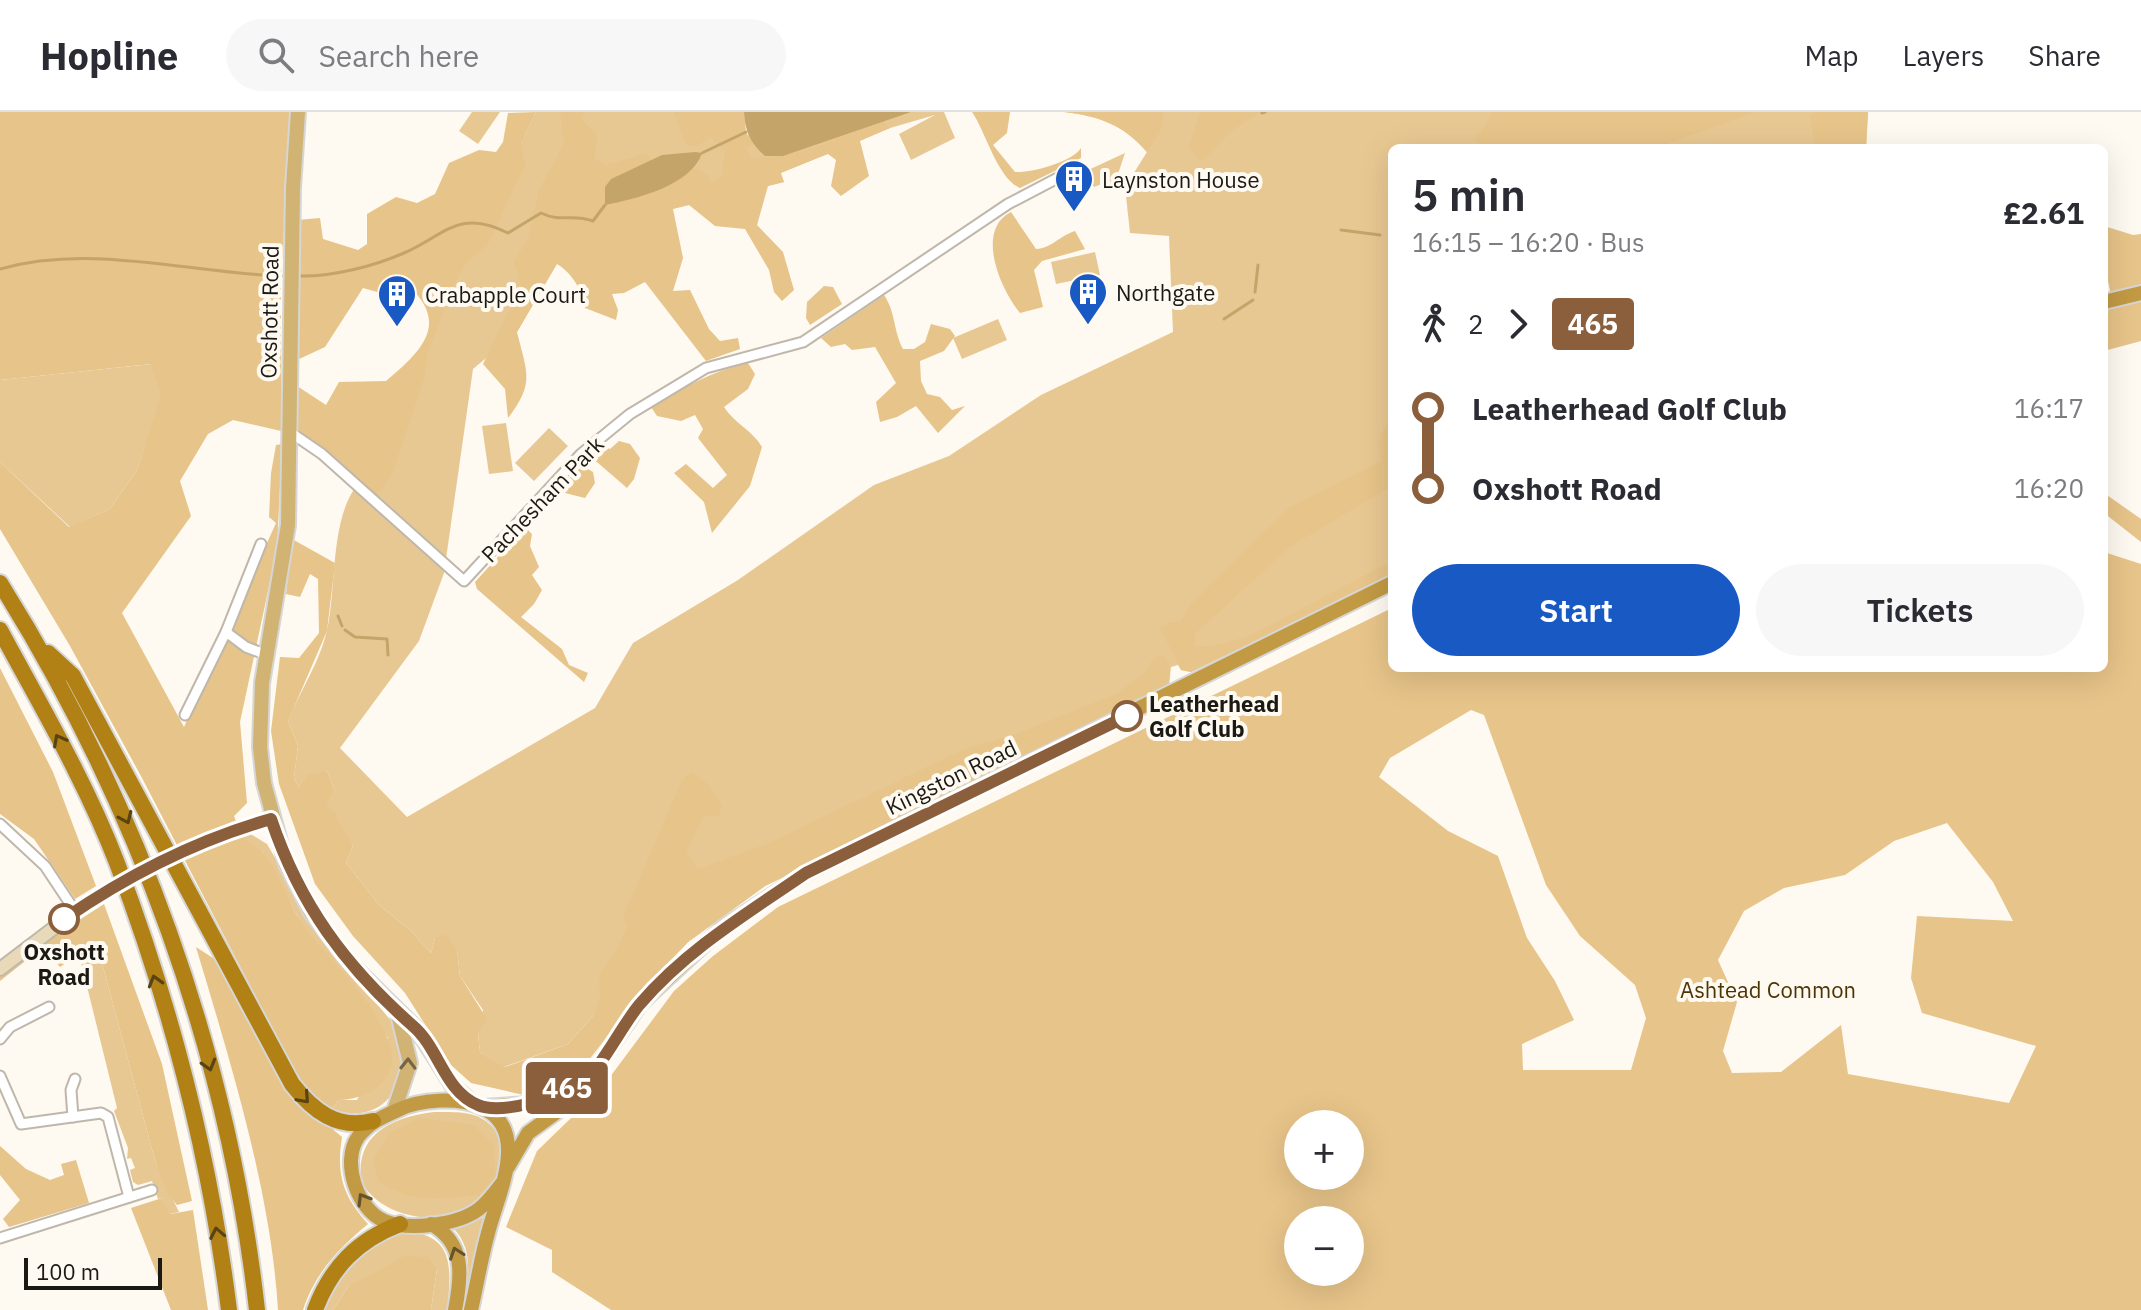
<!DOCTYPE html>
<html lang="en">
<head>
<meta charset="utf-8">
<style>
  :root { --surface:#fff; --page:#f7f7f7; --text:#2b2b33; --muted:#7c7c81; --line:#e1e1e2; --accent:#1859c4 }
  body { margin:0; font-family:"IBM Plex Sans",sans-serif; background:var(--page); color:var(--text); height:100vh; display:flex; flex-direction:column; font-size:30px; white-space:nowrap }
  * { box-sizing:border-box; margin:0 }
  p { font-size:26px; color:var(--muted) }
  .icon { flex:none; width:44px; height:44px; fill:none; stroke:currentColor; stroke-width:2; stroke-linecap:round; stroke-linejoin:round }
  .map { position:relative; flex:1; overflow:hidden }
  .details { position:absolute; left:1388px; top:32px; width:720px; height:528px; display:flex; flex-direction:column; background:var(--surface); border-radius:12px; box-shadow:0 8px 32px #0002 }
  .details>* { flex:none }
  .badge { padding:0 16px; border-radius:6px; font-size:28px; line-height:52px }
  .controls { position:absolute; left:1284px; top:998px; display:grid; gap:16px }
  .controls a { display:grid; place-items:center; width:80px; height:80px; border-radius:50%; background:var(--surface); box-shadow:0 8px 32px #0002; font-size:40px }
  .scale { position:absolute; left:24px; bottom:20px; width:138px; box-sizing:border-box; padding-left:8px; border:4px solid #1b1914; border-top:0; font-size:22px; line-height:28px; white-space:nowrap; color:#1b1914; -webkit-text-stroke:6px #fef9f1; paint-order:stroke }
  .map>.badge { position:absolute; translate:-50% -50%; box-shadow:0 0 0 4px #fff }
  .legs { display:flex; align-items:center; gap:12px; height:88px; padding:0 24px; font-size:26px }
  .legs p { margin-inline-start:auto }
  .head { display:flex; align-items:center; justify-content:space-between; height:136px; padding:0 24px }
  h1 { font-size:44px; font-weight:600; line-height:60px }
  .primary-button { display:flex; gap:16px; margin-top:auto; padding:16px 24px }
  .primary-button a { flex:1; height:92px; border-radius:48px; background:var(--accent); color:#fff; font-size:32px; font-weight:600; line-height:92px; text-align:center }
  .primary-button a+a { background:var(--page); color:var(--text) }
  ul { padding:0 24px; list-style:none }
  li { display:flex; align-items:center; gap:28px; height:80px; font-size:30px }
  li i { display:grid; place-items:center; width:12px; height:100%; margin:0 10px; background:currentColor }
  li i::after { content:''; width:20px; height:20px; margin:-10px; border:6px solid; border-radius:50%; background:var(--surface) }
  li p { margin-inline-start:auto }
  li:first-child i { background:linear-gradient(#0000 50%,currentColor 0) }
  li:last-child i { background:linear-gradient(currentColor 50%,#0000 0) }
  header { display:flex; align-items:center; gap:48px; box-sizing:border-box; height:112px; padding:0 40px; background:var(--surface); border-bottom:2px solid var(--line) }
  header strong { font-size:38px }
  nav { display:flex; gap:44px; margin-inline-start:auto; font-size:28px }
  .search { width:560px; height:72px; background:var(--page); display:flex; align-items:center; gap:20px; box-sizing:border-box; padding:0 28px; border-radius:44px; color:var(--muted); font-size:30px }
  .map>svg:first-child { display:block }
  .green { fill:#e8c892 }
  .forest { fill:#e7c489; fill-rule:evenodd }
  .water { fill:#c5a469 }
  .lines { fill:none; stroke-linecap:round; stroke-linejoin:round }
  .stream { stroke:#c5a469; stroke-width:3 }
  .minor-casing { stroke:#bfb7aa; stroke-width:13 }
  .secondary-casing { stroke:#bfb7aa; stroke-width:16 }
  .primary-casing { stroke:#d6d6d5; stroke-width:18 }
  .trunk-casing { stroke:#d6d6d5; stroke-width:18 }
  .motorway-casing { stroke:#d6d6d5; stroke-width:20 }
  .minor { stroke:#fff; stroke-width:9 }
  .secondary { stroke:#e8d9b9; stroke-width:12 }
  .primary { stroke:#d1b373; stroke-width:14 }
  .trunk { stroke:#c29a44; stroke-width:14 }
  .motorway { stroke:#b28115; stroke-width:16 }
  .secondary-bridge-casing { stroke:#bfb7aa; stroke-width:16; stroke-linecap:butt }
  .secondary-bridge { stroke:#e8d9b9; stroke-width:12 }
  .oneway { stroke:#574314 }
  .oneway2 { stroke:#766644 }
  .oneway3 { stroke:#66532a }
  .line-1-casing { stroke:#fff; stroke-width:18 }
  .line-1 { stroke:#8b5e3c; stroke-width:12 }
  .stop-1-dot { fill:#fff; stroke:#8b5e3c; stroke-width:4 }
  .labels { text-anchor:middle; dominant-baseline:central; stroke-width:8; stroke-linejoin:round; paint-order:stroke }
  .poi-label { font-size:22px; fill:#1b1914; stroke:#fef9f1; text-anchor:start }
  .street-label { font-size:22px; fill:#1b1914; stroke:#fef9f1 }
  .stop-label { font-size:22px; font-weight:bold; fill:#1b1914; stroke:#fef9f1; text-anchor:start }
  .park-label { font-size:22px; fill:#4c3503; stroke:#fef9f1 }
</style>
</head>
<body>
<header>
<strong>Hopline</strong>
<div class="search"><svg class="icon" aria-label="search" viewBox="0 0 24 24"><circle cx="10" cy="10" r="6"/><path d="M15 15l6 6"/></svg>Search here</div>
<nav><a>Map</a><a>Layers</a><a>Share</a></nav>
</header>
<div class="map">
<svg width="2141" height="1198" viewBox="0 0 2141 1198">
  <rect width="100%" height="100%" fill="#fef9f1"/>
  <g class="green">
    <polygon points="472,0 500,0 478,32 459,19"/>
    <path d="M 536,0 L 719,0 L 749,26 L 744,0 L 944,0 L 955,26 L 911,48 L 899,22 L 935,3 L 890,16 L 781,61 L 784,70 L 575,120 L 517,220 L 473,257 L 444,461 L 419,529 L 340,636 L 407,705 L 595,596 L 633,531 L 738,468 L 874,373 L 949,344 L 1041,283 L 1173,220 L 1169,124 L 1130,121 L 1125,75 L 1147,40 C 1124,13 1099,4 1064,0 L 1868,0 L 1866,36 L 1392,36 L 1392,463 L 1191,560 L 1181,558 L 1178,553 L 1171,555 L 1169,573 L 1146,586 L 765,774 L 688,830 L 646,874 L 613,918 L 594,903 L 568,932 L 504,955 L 480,940 L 478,922 L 483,898 L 460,864 L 457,838 L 435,826 L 431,841 L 410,818 L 379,793 L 346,751 L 353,734 L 325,693 L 335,679 L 327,659 L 299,676 L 294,666 L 298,634 L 288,609 C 300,579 320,550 327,518 C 337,476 329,401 361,369 L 430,220 L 433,183 L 480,118 Z"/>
    <polygon points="1125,41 1113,77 1109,69 1094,75 1084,60"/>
    <polygon points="1095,140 1100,163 1056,172 1051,150"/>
    <polygon points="998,207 1007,228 962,247 953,226"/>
    <polygon points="152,252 162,283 137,358 110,397 70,415 0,350 0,268"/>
    <polygon points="506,311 513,359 489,362 482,314"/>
    <polygon points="549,316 568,334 534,369 515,351"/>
    <path d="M 249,721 L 267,732 L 320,823 L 392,910 C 417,959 391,1018 331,997 L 339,988 L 357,988 L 388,926 L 300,809 L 263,741 L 242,727 L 240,722 Z"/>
    <polygon points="99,840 156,1052 179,1100 169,1102 162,1086 158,1087 152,1069 138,1073 133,1070 130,1058 135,1056 131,1046 127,1047 128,1036 114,999 117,996 80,846"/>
    <path d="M 434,1000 C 447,1000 464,999 477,1004 C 516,1022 506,1069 478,1091 C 444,1117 383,1107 362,1071 C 353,1023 392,1005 434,1000 Z"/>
    <path d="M 485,1105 L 469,1185 L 466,1184 C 469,1159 472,1135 453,1116 Z"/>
    <path d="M 409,1120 C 456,1124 451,1161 447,1198 L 431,1198 L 437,1157 L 348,1175 L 333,1198 L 323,1198 C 335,1156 368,1129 409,1120 Z"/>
  </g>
  <g class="forest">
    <path d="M 0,0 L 292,0 L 281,163 L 281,319 L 233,308 L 208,322 L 180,369 L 191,404 L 122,501 L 184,615 L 276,411 L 269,405 L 271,361 L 276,333 L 282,332 L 277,437 L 240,610 L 247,691 L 234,704 C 245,735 244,722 263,741 C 280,759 287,790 302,811 C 329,848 369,882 387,925 C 404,963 374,987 339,988 L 331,997 L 312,986 L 295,960 L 142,666 L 70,534 L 0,417 L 0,350 L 69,415 L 110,397 L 137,358 L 161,283 L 151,252 L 0,268 Z"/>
    <path d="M 536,0 L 521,32 L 525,53 L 487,134 L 467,150 L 456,169 L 428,239 L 424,267 L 393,360 L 377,383 L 296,319 L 297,274 L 326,293 L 339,270 L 386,269 C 426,236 451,208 402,168 L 388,183 L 363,176 L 325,235 L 297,248 L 297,108 L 320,106 L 323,127 L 358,138 L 367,132 L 367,102 L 396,85 L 417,91 L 435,82 L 449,51 L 479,38 L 496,40 L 503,30 L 508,1 Z"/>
    <path d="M 560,0 L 584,0 L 581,6 L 597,23 L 595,47 L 606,53 L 647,41 L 652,48 L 620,62 L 605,75 L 606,93 L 650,81 L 693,55 L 708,63 L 711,72 L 723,63 L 724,39 L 710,25 L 698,34 L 686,33 L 674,0 L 744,0 L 746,20 L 754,32 L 745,37 L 753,46 L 783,44 L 812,36 L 883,9 L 890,16 L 860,29 L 869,64 L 841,84 L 831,74 L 836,48 L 828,42 L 780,61 L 784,70 L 768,74 L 757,113 L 783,140 L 794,178 L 782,189 L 774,180 L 769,158 L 745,117 L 715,114 L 689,93 L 673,97 L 683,146 L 673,179 L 690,178 L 709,217 L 720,229 L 738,226 L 740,237 L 706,249 L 645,170 L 624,181 L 612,182 L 618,198 L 616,208 L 585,196 C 583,179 572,161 557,152 L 517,220 C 527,261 535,271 508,306 L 505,277 L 483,252 L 521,175 L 514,149 L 528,127 L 539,78 L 564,31 Z"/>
    <path d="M 972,0 L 1010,0 L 1007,21 L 993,33 L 1015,60 C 1032,61 1072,50 1081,36 L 1081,46 L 1020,76 C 997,66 986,20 972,0 Z"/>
    <path d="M 1064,0 L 1164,0 L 1160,20 L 1147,40 C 1124,13 1099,4 1064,0 Z"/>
    <polygon points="1200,0 1261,0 1230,20 1202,50 1189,35"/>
    <polygon points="1493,0 1756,0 1656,36 1490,36 1475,29"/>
    <polygon points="1816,0 1868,0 1866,36 1815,36 1810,4"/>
    <path d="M 1011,100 L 1036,137 C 1052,136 1059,124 1075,119 L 1085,137 L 1042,149 L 1034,158 L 1043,195 L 1020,201 C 1000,177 975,118 1011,100 Z"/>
    <polygon points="2104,114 2133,123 2141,122 2141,176 2111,183 2104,150"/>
    <polygon points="824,174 833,175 842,192 810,213 806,206 807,190"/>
    <path d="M 884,183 C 896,201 893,218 903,237 L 914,237 L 925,230 L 931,212 L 950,217 L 955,224 L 944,239 L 920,249 L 921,269 L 927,282 L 940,285 L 952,298 L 965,294 L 938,321 L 916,294 L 897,305 L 880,310 L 876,290 L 896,271 L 875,235 L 852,238 L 845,232 L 831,235 L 821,226 Z"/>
    <polygon points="2141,189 2141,229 2104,239 2104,198"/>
    <path d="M 748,251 L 755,262 L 748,277 L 724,295 C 735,312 752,318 762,335 L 750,374 L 712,421 L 704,390 L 674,361 L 686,352 L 713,376 L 727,363 L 698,326 L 703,317 L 695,303 L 681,309 L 657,304 L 651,295 C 682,276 712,259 748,251 Z"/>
    <path d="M 1392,308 L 1392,374 L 1290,435 L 1195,522 L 1195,535 L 1213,534 L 1249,524 L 1392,449 L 1392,463 L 1191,560 L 1181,558 L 1160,516 L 1170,510 L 1180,510 L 1190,493 L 1288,396 L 1381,349 C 1379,335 1378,317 1392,308 Z"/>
    <polygon points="619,329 630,332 640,346 634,367 627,376 590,344 603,334 610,337"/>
    <polygon points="581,353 593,360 595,371 585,386 557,379"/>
    <polygon points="2104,381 2141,407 2141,430 2104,401"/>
    <polygon points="525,415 532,422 530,434 539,455 532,463 542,478 534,492 521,505 562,537 569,553 588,561 584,570 477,477 475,470"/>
    <polygon points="292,427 335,451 327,519 288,609 298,634 294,666 299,676 308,663 327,659 335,679 326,693 335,701 353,734 346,751 379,793 410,818 431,841 435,826 446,822 457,838 460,864 487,907 478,922 480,940 505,955 568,932 594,903 600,885 599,862 615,841 627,814 623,805 682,668 691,660 707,671 722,694 719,704 704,704 686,739 698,757 769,731 964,637 1016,622 1116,582 1145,561 1154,545 1164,543 1170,555 1169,573 1146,586 765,774 688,830 646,874 589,948 566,966 524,983 471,971 451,953 405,881 353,824 315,772 279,672 271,619 280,545 299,546 319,521 318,467 310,462 300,485 286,482"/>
    <path d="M 2104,440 L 2141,452 L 2141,1198 L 611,1198 L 552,1160 L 552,1138 L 506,1115 L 537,1039 L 601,977 L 674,879 L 713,844 L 778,795 L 1392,496 L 1392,556 L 2104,556 ZM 1471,598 L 1484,603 L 1546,773 L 1580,824 L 1635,873 L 1646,906 L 1631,958 L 1523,958 L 1522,932 L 1574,908 L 1555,869 L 1527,826 L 1498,744 L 1448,719 L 1379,665 L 1390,646 ZM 1947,711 L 1993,770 L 2013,809 L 1917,804 L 1911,866 L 1922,901 L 2036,934 L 2009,991 L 1848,962 L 1841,913 L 1781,960 L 1732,961 L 1723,939 L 1737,890 L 1718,848 L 1744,799 L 1784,776 L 1845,763 L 1894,729 ZM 1350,1012 L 1350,1064 L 1298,1064 L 1298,1012 ZM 1350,1108 L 1350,1160 L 1298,1160 L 1298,1108 Z"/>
    <polygon points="0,556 53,660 96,774 75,787 34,727 0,702"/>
    <polygon points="104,792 162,952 192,1089 177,1093 168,1082 156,1052 99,840 75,845 60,855 43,835 0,869 0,865 43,831"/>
    <path d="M 196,835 L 216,848 L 292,983 L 342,1025 C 336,1063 343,1084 368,1112 C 339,1136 315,1161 303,1198 L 278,1198 C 271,1079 230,949 196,835 Z"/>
    <path d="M 418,1006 L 474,1013 L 493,1033 L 496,1064 L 479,1083 C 441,1086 410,1092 378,1069 L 373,1049 L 389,1021 Z"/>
    <polygon points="0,1034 26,1057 50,1068 64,1063 61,1052 76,1048 89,1091 9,1115 3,1107 20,1088 0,1063"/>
    <polygon points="162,1086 170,1102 193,1098 208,1198 171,1198 131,1096"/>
    <polygon points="404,1144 428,1145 437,1157 431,1198 333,1198 348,1175"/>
  </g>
  <g class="water">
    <path d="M 744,0 L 911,0 L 783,44 L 765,44 C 750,31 745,19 744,0 Z"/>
    <path d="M 695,40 L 702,41 C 691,74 635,87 605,93 L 605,75 L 611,67 L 662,43 Z"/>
  </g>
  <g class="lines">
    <g class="stream">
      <polyline points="1262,1 1265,0"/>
      <polyline points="702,41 746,20"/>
      <polyline points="1341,118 1380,123"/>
      <polyline points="1390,126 1392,126"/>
      <path d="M 0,157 C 91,131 190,161 282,164"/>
      <path d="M 299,164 C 332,165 374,154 404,141 C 445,123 459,96 508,121 L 541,101 C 562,111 571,101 593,109 L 605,93"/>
      <polyline points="1255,180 1258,153"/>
      <polyline points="1224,207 1253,188"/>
      <polyline points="338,504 342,514"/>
      <polyline points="345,518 355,525 387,527 388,543"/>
    </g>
    <defs>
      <g id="minor">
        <polyline points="290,320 322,342 464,469 581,342 630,302 706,256 803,230 1008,92 1071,59"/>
        <polyline points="226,520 246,535 267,543"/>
        <polyline points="185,603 226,520 261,432"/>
        <polyline points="0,712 45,754 75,799"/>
        <polyline points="0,927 10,915 49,895"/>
        <polyline points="0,964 21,1012 101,1001 108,1005 129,1085"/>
        <polyline points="73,1005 71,978 75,967"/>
        <polyline points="0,1126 152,1078"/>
      </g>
      <g id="secondary">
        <polyline points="213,726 271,707"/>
        <polyline points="0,857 88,790"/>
      </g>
      <g id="primary">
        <polyline points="298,0 293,76 288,413 262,571 260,635 264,671 286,752 311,800 348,849 416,916 452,973 474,992"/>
        <polyline points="394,999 410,951 398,902"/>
      </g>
      <g id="trunk">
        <polyline points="2104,190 2141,181"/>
        <polyline points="483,995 527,992 584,970"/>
        <polyline points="508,1055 528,1021 576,986 640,892 722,816 806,761 1392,471"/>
        <path d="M 431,1112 C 465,1131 462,1163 455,1198"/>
        <path d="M 471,1198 C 477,1172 481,1146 488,1121 C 497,1084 532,1017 481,995 C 459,985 420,987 398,998 C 382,1005 369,1011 358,1025 C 341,1050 357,1097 384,1109 C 409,1119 458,1113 479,1097 C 488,1090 496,1079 503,1070"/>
      </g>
      <g id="motorway">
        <path d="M 0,471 C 137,690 228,940 257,1198"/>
        <path d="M 0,518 C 41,594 86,670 117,751 C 171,894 210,1047 229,1198"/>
        <path d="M 48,541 L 73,564 L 292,972 C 313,999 337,1018 373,1009"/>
        <path d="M 315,1198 C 331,1155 358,1128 400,1112"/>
      </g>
    </defs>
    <use href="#minor" class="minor-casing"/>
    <use href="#secondary" class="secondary-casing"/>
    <use href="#primary" class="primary-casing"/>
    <use href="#trunk" class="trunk-casing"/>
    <use href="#motorway" class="motorway-casing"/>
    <use href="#minor" class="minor"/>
    <use href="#secondary" class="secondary"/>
    <use href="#primary" class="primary"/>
    <use href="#trunk" class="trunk"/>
    <use href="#motorway" class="motorway"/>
    <defs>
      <polyline id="secondary-bridge" points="88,790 154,752 213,726"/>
    </defs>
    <use href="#secondary-bridge" class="secondary-bridge-casing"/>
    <use href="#secondary-bridge" class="secondary-bridge"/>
  </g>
  <defs><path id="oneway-chevron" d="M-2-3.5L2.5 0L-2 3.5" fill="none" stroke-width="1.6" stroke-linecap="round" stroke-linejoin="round" transform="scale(2)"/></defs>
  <g class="oneway">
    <use href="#oneway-chevron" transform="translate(59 628) rotate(-118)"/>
    <use href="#oneway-chevron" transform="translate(126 706) rotate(66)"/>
    <use href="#oneway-chevron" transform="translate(155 869) rotate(-106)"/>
    <use href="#oneway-chevron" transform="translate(209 953) rotate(74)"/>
    <use href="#oneway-chevron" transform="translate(304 986) rotate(48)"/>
    <use href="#oneway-chevron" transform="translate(217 1121) rotate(-101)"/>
  </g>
  <use class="oneway2" href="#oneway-chevron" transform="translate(408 952) rotate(-89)"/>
  <g class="oneway3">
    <use href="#oneway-chevron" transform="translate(363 1087) rotate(-121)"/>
    <use href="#oneway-chevron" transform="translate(456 1141) rotate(-109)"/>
  </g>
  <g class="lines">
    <defs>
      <path id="line-1" d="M 64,807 C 128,763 197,728 271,707 C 300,793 345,854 413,914 C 439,936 444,979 478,993 C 502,1004 561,984 582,971 C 599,960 624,910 640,892 C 687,837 748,801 806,761 L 1127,604"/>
    </defs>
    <use href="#line-1" class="line-1-casing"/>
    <use href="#line-1" class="line-1"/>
  </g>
  <defs>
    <symbol id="building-pin" viewBox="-11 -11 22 30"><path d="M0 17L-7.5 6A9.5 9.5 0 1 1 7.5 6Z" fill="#1859c4" stroke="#fef9f1"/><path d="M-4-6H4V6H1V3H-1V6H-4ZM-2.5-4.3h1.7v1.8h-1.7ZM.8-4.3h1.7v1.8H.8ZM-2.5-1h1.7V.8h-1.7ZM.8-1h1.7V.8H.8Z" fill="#fff"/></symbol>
  </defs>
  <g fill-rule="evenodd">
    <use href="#building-pin" x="1052" y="45" width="44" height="60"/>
    <use href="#building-pin" x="1066" y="158" width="44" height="60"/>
    <use href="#building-pin" x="375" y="160" width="44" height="60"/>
  </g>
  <g class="stop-1-dot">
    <circle cx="1127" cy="604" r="14"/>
    <circle cx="64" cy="807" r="14"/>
  </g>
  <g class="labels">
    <g class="poi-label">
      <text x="1102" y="67">Laynston House</text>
      <text x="1116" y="180">Northgate</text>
      <text x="425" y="182">Crabapple Court</text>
    </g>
    <g class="street-label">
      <text transform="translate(269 200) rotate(-89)">Oxshott Road</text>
      <text transform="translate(542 387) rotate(-46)">Pachesham Park</text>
      <text transform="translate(951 665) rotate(-26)">Kingston Road</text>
    </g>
    <g class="stop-label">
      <text x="1149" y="591">Leatherhead<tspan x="1149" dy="25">Golf Club</tspan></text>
      <text x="64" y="839" text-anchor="middle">Oxshott<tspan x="64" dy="25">Road</tspan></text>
    </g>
    <g class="park-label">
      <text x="1768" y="877">Ashtead Common</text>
    </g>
  </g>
</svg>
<div class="controls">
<a>+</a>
<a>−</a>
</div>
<div class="scale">100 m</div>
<b class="badge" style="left:567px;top:976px;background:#8b5e3c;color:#fff">465</b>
<section class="details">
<div class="head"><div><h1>5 min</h1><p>16:15 – 16:20 · Bus</p></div><b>£2.61</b></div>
<div class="legs"><svg class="icon" aria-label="walk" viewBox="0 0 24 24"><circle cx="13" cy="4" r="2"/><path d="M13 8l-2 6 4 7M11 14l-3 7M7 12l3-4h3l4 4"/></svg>2<svg class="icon" aria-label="forward" viewBox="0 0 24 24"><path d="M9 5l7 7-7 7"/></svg><b class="badge" style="background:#8b5e3c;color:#fff">465</b></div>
<ul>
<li><i style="color:#8b5e3c"></i><b>Leatherhead Golf Club</b><p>16:17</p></li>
<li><i style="color:#8b5e3c"></i><b>Oxshott Road</b><p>16:20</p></li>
</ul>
<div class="primary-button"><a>Start</a><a>Tickets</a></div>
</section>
</div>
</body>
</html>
